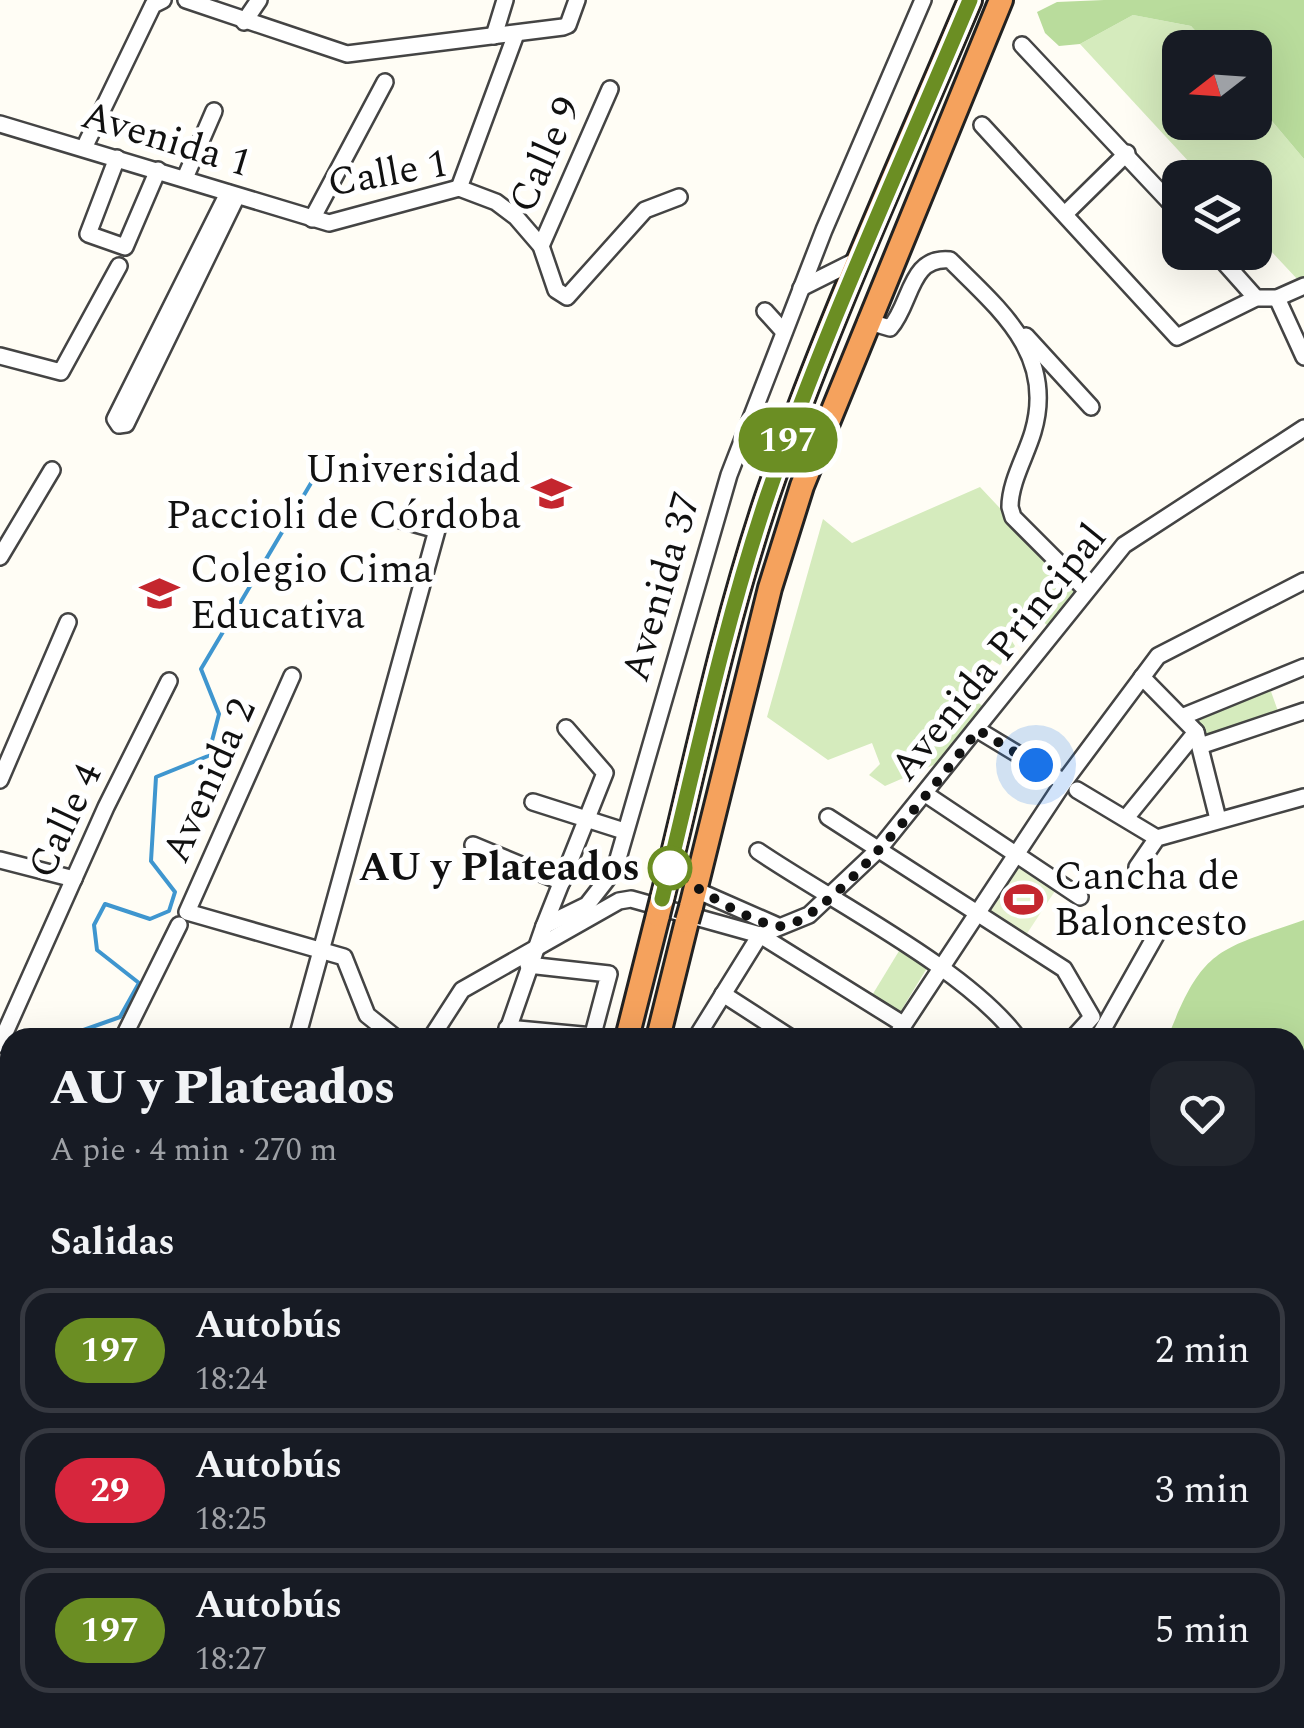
<!DOCTYPE html>
<html lang="es">
<head>
<meta charset="utf-8">
<style>
  :root { --surface:#171b24; --page:#20242c; --text:#f1f3f6; --muted:#9ea1a6; --line:#363941 }
  body { margin:0; font-family:Spectral,serif; background:var(--page); color:var(--text); height:100vh; display:flex; flex-direction:column; font-size:38px; white-space:nowrap }
  * { box-sizing:border-box; margin:0 }
  p { font-size:32px; color:var(--muted) }
  .icon { flex:none; width:55px; height:55px; fill:none; stroke:currentColor; stroke-width:2; stroke-linecap:round; stroke-linejoin:round }
  .map { position:relative; flex:1; overflow:hidden }
  .sheet { position:absolute; left:0px; top:1028px; width:1305px; height:702px; display:flex; flex-direction:column; background:var(--surface); border-radius:30px 30px 0 0; box-shadow:0 10px 40px #0002 }
  .sheet>* { flex:none }
  .badge { padding:0 20px; border-radius:32px; font-size:35px; line-height:65px }
  .needle { width:65px; rotate:253deg }
  .buttons { position:absolute; left:1162px; top:30px; display:grid; gap:20px }
  .buttons a { display:grid; place-items:center; width:110px; height:110px; border-radius:20px; background:var(--surface); box-shadow:0 10px 40px #0002; font-size:50px }
  .you { position:absolute; width:50px; height:50px; margin:-25px; border:8px solid #fff; border-radius:50%; background:#1a73e8; box-shadow:0 0 0 15px #1a73e833 }
  .map>.badge { position:absolute; translate:-50% -50%; box-shadow:0 0 0 5px #fff }
  h2 { padding:0 50px; font-size:38px; line-height:90px }
  .round { display:grid; place-items:center; flex:none; width:105px; height:105px; border-radius:30px; background:var(--page) }
  .overview { display:flex; align-items:center; justify-content:space-between; height:170px; padding:0 50px }
  h1 { font-size:48px; font-weight:800; line-height:75px }
  ul { padding:0; list-style:none }
  li { display:flex; align-items:center; gap:30px; height:125px; margin:0 20px 15px; padding:0 30px; border:5px solid var(--line); border-radius:30px }
  li div { flex:1 }
  li b { display:block; font-size:38px }
  li em { font-style:normal }
  li .badge { min-width:110px; font-weight:700; text-align:center }
  .map>svg:first-child { display:block }
  .green { fill:#d5ebbd }
  .forest { fill:#b9dc9c }
  .pitch { fill:#e6f2cf }
  .lines { fill:none; stroke-linecap:round; stroke-linejoin:round }
  .stream { stroke:#3f96cf; stroke-width:4 }
  .minor-casing { stroke:#444; stroke-width:20 }
  .highway-casing { stroke:#222; stroke-width:28 }
  .minor { stroke:#fff; stroke-width:15 }
  .highway { stroke:#f5a25d; stroke-width:22 }
  .highway-bridge-casing { stroke:#222; stroke-width:28; stroke-linecap:butt }
  .highway-bridge { stroke:#f5a25d; stroke-width:22 }
  .line-casing { stroke:#fff; stroke-width:22 }
  .line { stroke:#6b8e23; stroke-width:15 }
  .walk { stroke:#111; stroke-width:10; stroke-dasharray:0 18 }
  .stop-dot { fill:#fff; stroke:#6b8e23; stroke-width:5 }
  .labels { text-anchor:middle; dominant-baseline:central; stroke-width:10; stroke-linejoin:round; paint-order:stroke }
  .street-label { font-size:40px; fill:#111; stroke:#fff }
  .poi-label { font-size:40px; fill:#111; stroke:#fff; text-anchor:start }
  .stop-label { font-size:40px; font-weight:bold; fill:#111; stroke:#fff; text-anchor:end }
</style>
</head>
<body>
<div class="map">
<svg width="1304" height="1728" viewBox="0 0 1304 1728">
  <rect width="100%" height="100%" fill="#fffdf5"/>
  <g class="green">
    <polygon points="1133,15 1191,26 1210,47 1180,48 1180,122 1255,122 1255,101 1304,159 1304,279 1299,281 1255,234 1255,178 1203,177 1080,44"/>
    <polygon points="980,487 1076,589 1048,626 1025,606 1004,629 1015,646 1000,665 992,660 966,693 985,708 945,760 885,786 869,775 880,764 872,743 828,760 767,717 823,519 852,543"/>
    <polygon points="1269,686 1279,714 1208,738 1193,715"/>
    <polygon points="899,951 927,968 899,1014 871,997"/>
  </g>
  <g class="forest">
    <polygon points="1104,0 1304,0 1304,159 1255,101 1255,48 1210,47 1191,26 1133,15 1080,44 1059,46 1045,33 1037,12 1057,2"/>
    <path d="M 1304,920 L 1304,1368 L 1297,1389 L 1304,1398 L 1304,1728 L 1217,1728 L 1213,1720 L 1295,1720 L 1295,1038 L 1168,1037 C 1203,947 1218,950 1304,920 Z"/>
  </g>
  <polygon class="pitch" points="1021,864 1057,888 1026,935 990,912"/>
  <g class="lines">
    <g class="stream">
      <polyline points="61,1038 120,1017 139,983 97,950 94,925 105,904 150,919 169,911 175,892 151,861 156,777 208,756 219,714 201,669 317,473"/>
      <polyline points="0,1166 10,1156"/>
    </g>
    <defs>
      <g id="minor">
        <polyline points="186,0 347,54 563,27 568,25 577,0"/>
        <polyline points="244,22 259,0"/>
        <polyline points="494,36 505,0"/>
        <polyline points="1022,45 1180,213"/>
        <polyline points="0,124 329,223 459,188 496,202 516,217 541,246 556,290 567,297 645,210 679,197"/>
        <polyline points="982,125 1177,337 1256,298 1277,298 1304,286"/>
        <polyline points="84,148 153,5 163,0"/>
        <polyline points="117,158 88,234 125,247 158,170"/>
        <polyline points="185,178 214,111"/>
        <polyline points="459,188 516,34"/>
        <polyline points="228,193 115,419 119,425 126,424 237,196"/>
        <polyline points="1065,214 1127,153"/>
        <polyline points="312,219 385,82"/>
        <polyline points="541,246 610,89"/>
        <polyline points="1215,252 1256,298"/>
        <polyline points="801,288 861,258"/>
        <polyline points="1277,298 1304,357"/>
        <polyline points="765,311 784,332"/>
        <path d="M 866,321 L 890,328 C 912,303 909,256 950,260 C 999,309 1056,354 1033,432 C 1026,456 1010,482 1010,507 L 1013,517 L 1085,589"/>
        <polyline points="1026,336 1091,407"/>
        <polyline points="0,356 61,372 119,266"/>
        <polyline points="0,557 52,470"/>
        <polyline points="292,676 187,912 344,957 367,1015 396,1038"/>
        <polyline points="1142,677 1196,732 1218,819"/>
        <polyline points="1184,716 1304,667"/>
        <polyline points="978,730 1064,782"/>
        <polyline points="1203,745 1304,711"/>
        <polyline points="0,780 68,622"/>
        <polyline points="1077,790 1157,838"/>
        <polyline points="927,795 1080,897"/>
        <polyline points="533,802 624,831"/>
        <polyline points="828,817 1064,969 1092,1017 1073,1038"/>
        <polyline points="1126,818 1196,732"/>
        <polyline points="473,845 562,882"/>
        <path d="M 758,851 C 833,902 967,969 1018,1038"/>
        <polyline points="0,860 74,879"/>
        <polyline points="1137,867 1157,838 1304,797"/>
        <polyline points="696,890 778,926"/>
        <polyline points="544,926 605,773 566,728"/>
        <polyline points="760,935 809,915 879,849 1124,545 1304,428"/>
        <polyline points="528,965 609,974 592,1038"/>
        <polyline points="723,994 791,1038"/>
        <polyline points="507,1028 593,1036"/>
        <polyline points="123,1038 179,925"/>
        <polyline points="297,1038 437,530 380,514"/>
        <polyline points="431,1038 462,990 619,901 631,899 760,935 903,1024"/>
        <polyline points="505,1038 544,926 587,905 615,869 729,475 824,230 923,0"/>
        <polyline points="696,1038 760,935"/>
        <polyline points="895,1038 1064,782 1158,656 1304,581"/>
        <polyline points="1098,1038 1156,935"/>
        <polyline points="0,1044 106,807 169,681"/>
        <polyline points="0,1280 10,1289"/>
        <polyline points="0,1330 10,1320"/>
        <polyline points="0,1631 10,1637"/>
        <polyline points="821,1720 849,1728"/>
        <polyline points="1056,1720 1059,1728"/>
        <polyline points="513,1721 534,1728"/>
        <polyline points="107,1728 109,1720"/>
        <polyline points="414,1728 416,1720"/>
        <polyline points="626,1728 632,1720"/>
        <polyline points="703,1728 715,1720"/>
        <polyline points="941,1728 943,1720"/>
        <polyline points="997,1728 1004,1720"/>
      </g>
      <g id="highway">
        <path d="M 662,899 C 695,765 723,628 767,497 C 825,328 900,165 970,0"/>
        <polyline points="691,907 770,588 802,486 1001,0"/>
        <polyline points="627,1038 658,915"/>
        <polyline points="658,1038 687,921"/>
        <polyline points="447,1728 450,1720"/>
        <polyline points="480,1728 482,1720"/>
      </g>
    </defs>
    <use href="#minor" class="minor-casing"/>
    <use href="#highway" class="highway-casing"/>
    <use href="#minor" class="minor"/>
    <use href="#highway" class="highway"/>
    <defs>
      <g id="highway-bridge">
        <polyline points="658,915 662,899"/>
        <polyline points="687,921 691,907"/>
      </g>
    </defs>
    <use href="#highway-bridge" class="highway-bridge-casing"/>
    <use href="#highway-bridge" class="highway-bridge"/>
  </g>
  <g class="lines">
    <defs>
      <path id="line" d="M 662,899 C 695,765 723,628 767,497 C 825,328 901,165 970,0"/>
    </defs>
    <use href="#line" class="line-casing"/>
    <use href="#line" class="line"/>
    <path class="walk" d="M 670,868 C 691,886 750,923 778,926 C 823,932 949,767 978,730 L 1036,765"/>
  </g>
  <defs>
    <symbol id="university-bare" viewBox="-9 -9 18 18"><path d="M0-5L7-2L0 1L-7-2ZM-4 1L0 2.5L4 1V4Q0 6-4 4Z" fill="#c4262e" stroke="#fff" stroke-width="2.5" paint-order="stroke"/></symbol>
    <symbol id="school-bare" viewBox="-9 -9 18 18"><path d="M0-5L7-2L0 1L-7-2ZM-4 1L0 2.5L4 1V4Q0 6-4 4Z" fill="#c4262e" stroke="#fff" stroke-width="2.5" paint-order="stroke"/></symbol>
    <symbol id="stadium-bare" viewBox="-9 -9 18 18"><path d="M0-5a6.5 5 0 1 0 0 10a6.5 5 0 1 0 0-10ZM-3.5-1.8h7v3.6h-7Z" fill="#c4262e" stroke="#fff" stroke-width="2.5" paint-order="stroke"/></symbol>
  </defs>
  <g fill-rule="evenodd">
    <use href="#university-bare" x="524" y="466" width="55" height="55"/>
    <use href="#school-bare" x="132" y="566" width="55" height="55"/>
    <use href="#stadium-bare" x="996" y="872" width="55" height="55"/>
  </g>
  <circle class="stop-dot" cx="670" cy="868" r="20"/>
  <g class="labels">
    <g class="street-label">
      <text transform="translate(166 140) rotate(17)">Avenida 1</text>
      <text transform="translate(546 155) rotate(-66)">Calle 9</text>
      <text transform="translate(388 174) rotate(-10)">Calle 1</text>
      <text transform="translate(662 587) rotate(-74)">Avenida 37</text>
      <text transform="translate(999 653) rotate(-51)">Avenida Principal</text>
      <text transform="translate(210 781) rotate(-66)">Avenida 2</text>
      <text transform="translate(66 821) rotate(-65)">Calle 4</text>
    </g>
    <g class="poi-label">
      <text x="521" y="470" text-anchor="end">Universidad<tspan x="521" dy="46">Paccioli de Córdoba</tspan></text>
      <text x="190" y="570">Colegio Cima<tspan x="190" dy="46">Educativa</tspan></text>
      <text x="1054" y="877">Cancha de<tspan x="1054" dy="46">Baloncesto</tspan></text>
    </g>
    <g class="stop-label">
      <text x="640" y="868">AU y Plateados</text>
    </g>
  </g>
</svg>
<div class="buttons">
<a><svg class="needle" viewBox="-14 -14 28 28"><path d="M0-13l5 13h-10z" fill="#e53935"/><path d="M0 13l5-13h-10z" fill="#9ea1a6"/></svg></a>
<a><svg class="icon" aria-label="layers" viewBox="0 0 24 24"><path d="M12 4l9 5-9 5-9-5zM3 14l9 5 9-5"/></svg></a>
</div>
<div class="you" style="left:1036px;top:765px"></div>
<b class="badge" style="left:788px;top:440px;background:#6b8e23;color:#fff">197</b>
<section class="sheet">
<div class="overview"><div><h1>AU y Plateados</h1><p>A pie · 4 min · 270 m</p></div><a class="round"><svg class="icon" aria-label="heart" viewBox="0 0 24 24"><path d="M12 20l-8-8c-3-5 5-10 8-4 3-6 11-1 8 4z"/></svg></a></div>
<h2>Salidas</h2>
<ul>
<li><span class="badge" style="background:#6b8e23;color:#fff">197</span><div><b>Autobús</b><p>18:24</p></div><em>2 min</em></li>
<li><span class="badge" style="background:#d7263d;color:#fff">29</span><div><b>Autobús</b><p>18:25</p></div><em>3 min</em></li>
<li><span class="badge" style="background:#6b8e23;color:#fff">197</span><div><b>Autobús</b><p>18:27</p></div><em>5 min</em></li>
</ul>
</section>
</div>
</body>
</html>
